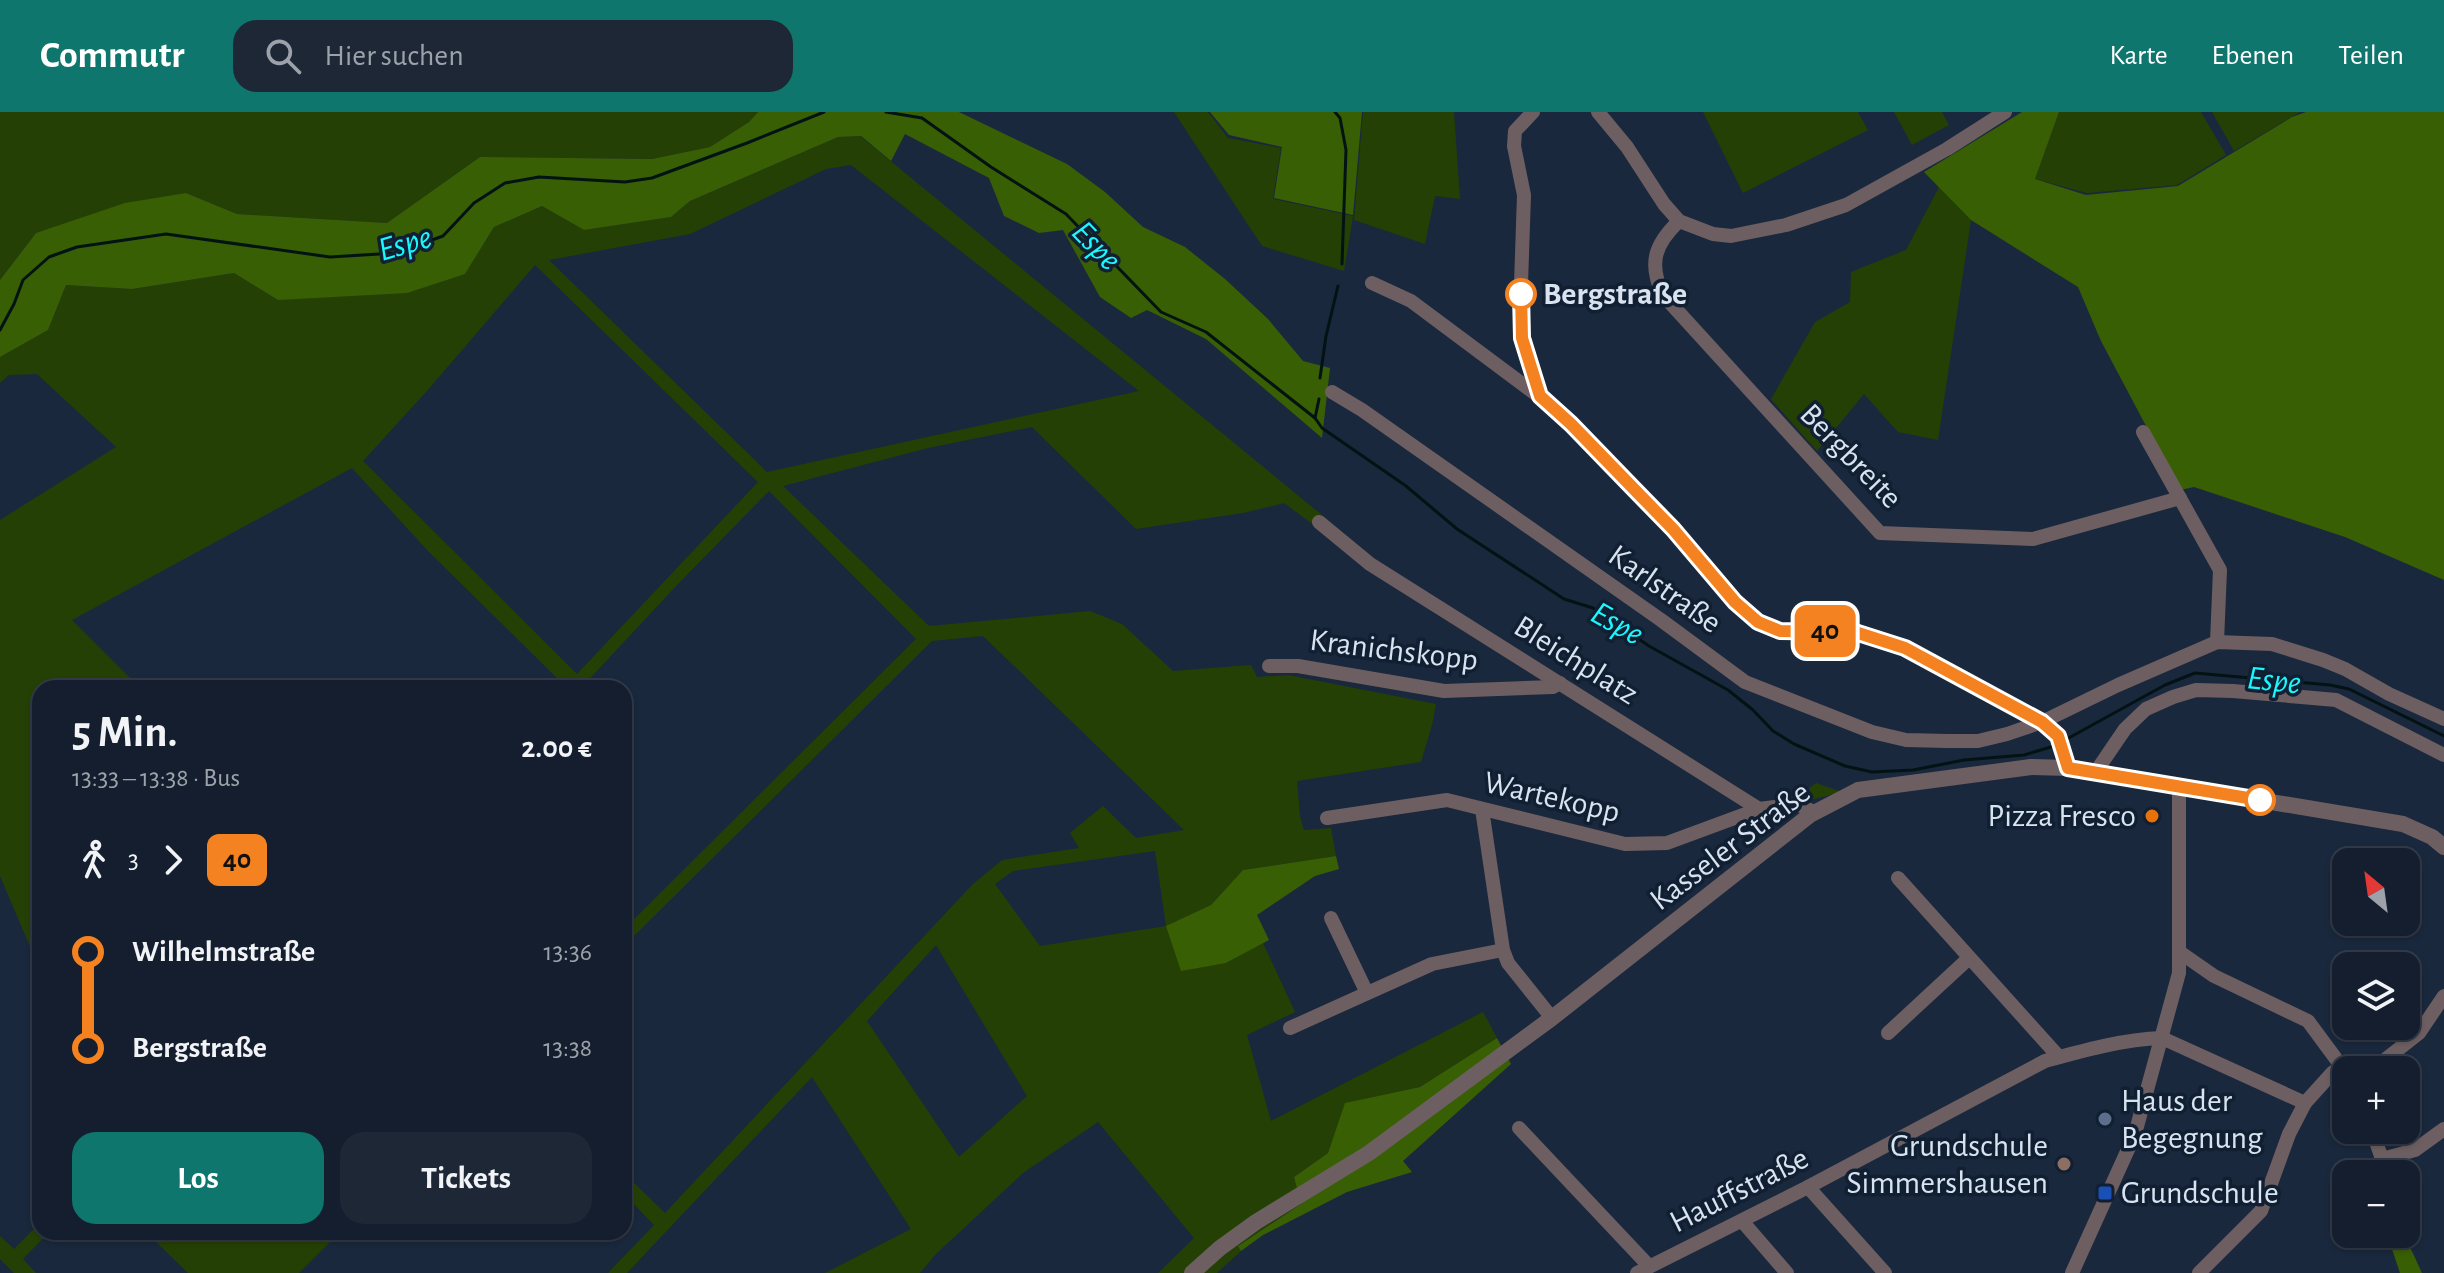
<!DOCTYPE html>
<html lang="de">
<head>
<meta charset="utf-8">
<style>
  :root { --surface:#141e2e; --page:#1d2736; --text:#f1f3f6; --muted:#9da2aa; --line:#333c4a; --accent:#0f766e }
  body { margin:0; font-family:"Alegreya Sans",sans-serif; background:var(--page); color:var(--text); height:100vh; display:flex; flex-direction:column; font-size:30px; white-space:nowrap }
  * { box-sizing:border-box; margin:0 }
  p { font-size:26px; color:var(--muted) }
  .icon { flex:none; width:44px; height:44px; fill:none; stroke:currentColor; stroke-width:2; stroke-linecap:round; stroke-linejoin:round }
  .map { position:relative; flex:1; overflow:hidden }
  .side { position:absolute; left:32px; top:568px; width:600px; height:560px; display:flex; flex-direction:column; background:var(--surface); border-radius:24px; box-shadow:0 2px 6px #0004,0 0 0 2px var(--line) }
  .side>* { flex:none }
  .badge { padding:0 16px; border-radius:12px; font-size:28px; line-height:52px }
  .needle { width:52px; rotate:331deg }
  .buttons { position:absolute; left:2332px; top:736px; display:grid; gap:16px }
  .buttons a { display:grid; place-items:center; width:88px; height:88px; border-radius:16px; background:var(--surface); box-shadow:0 2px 6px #0004,0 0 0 2px var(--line); font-size:40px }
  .map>.badge { position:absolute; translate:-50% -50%; box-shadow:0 0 0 4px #fff }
  .legs { display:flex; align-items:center; gap:12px; height:88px; padding:0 40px; font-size:26px }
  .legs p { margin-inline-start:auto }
  .headline { display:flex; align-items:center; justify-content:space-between; height:136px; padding:0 40px }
  h1 { font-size:44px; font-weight:700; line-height:60px }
  .button { display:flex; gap:16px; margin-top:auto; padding:16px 40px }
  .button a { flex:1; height:92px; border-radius:24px; background:var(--accent); color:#fff; font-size:32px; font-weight:700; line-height:92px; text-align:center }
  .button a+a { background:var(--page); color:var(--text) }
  ul { padding:0 40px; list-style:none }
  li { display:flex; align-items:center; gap:28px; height:96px; font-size:30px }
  li i { display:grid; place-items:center; width:12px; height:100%; margin:0 10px; background:currentColor }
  li i::after { content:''; width:20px; height:20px; margin:-10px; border:6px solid; border-radius:50%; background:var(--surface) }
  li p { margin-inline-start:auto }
  li:first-child i { background:linear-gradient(#0000 50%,currentColor 0) }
  li:last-child i { background:linear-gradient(currentColor 50%,#0000 0) }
  header { display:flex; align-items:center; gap:48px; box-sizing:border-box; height:112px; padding:0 40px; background:var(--accent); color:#fff }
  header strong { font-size:38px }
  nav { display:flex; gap:44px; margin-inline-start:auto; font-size:28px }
  .search { width:560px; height:72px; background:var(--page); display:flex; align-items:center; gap:20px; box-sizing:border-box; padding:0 28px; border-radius:24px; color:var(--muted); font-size:30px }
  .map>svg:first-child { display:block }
  .green { fill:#254004; fill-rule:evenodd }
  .forest { fill:#395f05 }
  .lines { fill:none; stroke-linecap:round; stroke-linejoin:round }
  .stream { stroke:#031313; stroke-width:3 }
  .minor { stroke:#6d5f61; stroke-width:14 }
  .tertiary { stroke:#6d5f61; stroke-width:16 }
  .line-1-casing { stroke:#fff; stroke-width:18 }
  .line-1 { stroke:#f58220; stroke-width:12 }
  .stop-1-dot { fill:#fff; stroke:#f58220; stroke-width:4 }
  .food-dot { fill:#e8710a; stroke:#101f32; stroke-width:3 }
  .service-dot { fill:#5c6f8a; stroke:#101f32; stroke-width:3 }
  .education-dot { fill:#8d6e63; stroke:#101f32; stroke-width:3 }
  .transit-dot { fill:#1a4fb4; stroke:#101f32; stroke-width:3 }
  .labels { text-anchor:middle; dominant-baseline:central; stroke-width:7; stroke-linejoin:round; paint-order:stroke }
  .stop-label { font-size:32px; font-weight:bold; fill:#d9e3f0; stroke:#101f32; text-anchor:start }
  .street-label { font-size:32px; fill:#d9e3f0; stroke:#101f32 }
  .poi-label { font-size:32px; fill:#d9e3f0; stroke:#101f32; text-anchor:end }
  .water-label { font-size:34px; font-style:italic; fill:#1af7fd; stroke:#101f32 }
</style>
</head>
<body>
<header>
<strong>Commutr</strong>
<div class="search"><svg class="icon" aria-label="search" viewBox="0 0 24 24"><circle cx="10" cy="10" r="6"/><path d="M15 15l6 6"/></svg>Hier suchen</div>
<nav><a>Karte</a><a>Ebenen</a><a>Teilen</a></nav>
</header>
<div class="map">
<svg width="2444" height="1161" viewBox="0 0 2444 1161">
  <rect width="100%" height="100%" fill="#1a283d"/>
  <g class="green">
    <polygon points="0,0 758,0 749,10 710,35 652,47 480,45 387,111 237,102 186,81 36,121 0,168"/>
    <polygon points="1174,0 1208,0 1228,26 1281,36 1273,87 1353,104 1344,159 1262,134"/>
    <polygon points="1363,0 1454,0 1460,87 1435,84 1425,132 1354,108"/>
    <polygon points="1703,0 1858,0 1868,18 1743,81"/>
    <polygon points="1894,0 1942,0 1949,13 1912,33"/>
    <polygon points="2059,0 2201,0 2226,43 2177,73 2087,81 2035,67"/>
    <polygon points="2212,0 2300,0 2234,39"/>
    <path d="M 860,24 L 1328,408 L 1319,417 L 1284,391 L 1243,401 L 1136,417 L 1032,315 L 928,336 L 783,374 L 929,514 L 1090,499 L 1122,512 L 1173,559 L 1251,553 L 1257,565 L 1288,563 L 1436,592 L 1432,613 L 1421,650 L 1297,669 L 1300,704 L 1304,718 L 1331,716 L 1336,744 L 1243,758 L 1211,793 L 1167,814 L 1226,851 L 1263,831 L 1295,900 L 1247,923 L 1271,1009 L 1483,900 L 1497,926 L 1420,975 L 1346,991 L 1328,1041 L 1294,1065 L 1301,1092 L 1239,1133 L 1241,1139 L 1217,1161 L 1158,1161 L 1194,1126 L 1098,1010 L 1023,1061 L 936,1142 L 920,1161 L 825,1161 L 911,1117 L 812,965 L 627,1161 L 608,1161 L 654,1113 L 624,1082 L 624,1061 L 665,1101 L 972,773 L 1002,748 L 1079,736 L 1070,721 L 1103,694 L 1136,726 L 1184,718 L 983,524 L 932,529 L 624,834 L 624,817 L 916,527 L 769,379 L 677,473 L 581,576 L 563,576 L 565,574 L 428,439 L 352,356 L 72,508 L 140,576 L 40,576 L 40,827 L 31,837 L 0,764 L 0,408 L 116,335 L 37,262 L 9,263 L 0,271 L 0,245 L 48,218 L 66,173 L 132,177 L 234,161 L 278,188 L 465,162 L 494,115 L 542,94 L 584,118 L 671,105 L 690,89 L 838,25 ZM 851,53 L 1139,279 L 767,360 L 549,148 L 690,122 L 826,57 ZM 535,153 L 758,370 L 577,562 L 363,349 L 426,280 ZM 1155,739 L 1166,814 L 1040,834 L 995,772 L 1013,759 ZM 936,833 L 1027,984 L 959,1045 L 867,909 Z"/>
    <polygon points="1939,75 1971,108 1938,328 1898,320 1864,282 1817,339 1771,287 1815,210 1850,190 1851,160 1906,138"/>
    <polygon points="1816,671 1842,680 1802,690 1808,677"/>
    <polygon points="40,1111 40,1120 49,1120 23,1147 36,1161 14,1161 0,1147 0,1124 14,1137"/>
    <polygon points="146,1120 340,1120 299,1161 188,1161"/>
  </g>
  <g class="forest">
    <polygon points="758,0 959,0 1067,52 1105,80 1143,115 1185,135 1225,167 1268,207 1303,249 1330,256 1322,326 1206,227 1147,198 1131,206 1100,185 1063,118 1039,121 1004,104 989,66 905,22 891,49 861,24 838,25 690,89 671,105 584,118 542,94 494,115 465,162 407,181 278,188 234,161 132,177 66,173 48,218 0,245 0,168 36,121 125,91 186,81 237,102 387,111 480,45 652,47 710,35 749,10"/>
    <polygon points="1210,0 1362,0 1353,103 1274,86 1282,35 1229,23"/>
    <polygon points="2022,0 2059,0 2035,67 2086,83 2178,74 2292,5 2306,0 2444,0 2444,468 2345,425 2194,375 2180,378 2101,229 2078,175 1971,108 1924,60"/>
    <polygon points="1336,744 1339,757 1315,764 1257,803 1269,828 1226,851 1181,859 1166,814 1211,793 1243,758"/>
    <polygon points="1497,926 1511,952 1403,1049 1412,1060 1347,1080 1263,1123 1241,1139 1238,1134 1301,1092 1294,1065 1328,1041 1345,991 1420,975"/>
    <polygon points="2387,1122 2404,1122 2422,1161 2400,1161"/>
  </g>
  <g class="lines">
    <g class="stream">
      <polyline points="886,0 922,6 991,55 1066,102 1161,200 1206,220 1315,306 1322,316 1406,374 1457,417 1564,487 1593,496 1649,534 1728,578 1753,598 1773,619 1794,632 1845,654 1872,660 1913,658 1964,648 2024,643 2054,634"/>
      <polyline points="1335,0 1340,6 1346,38 1342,152"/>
      <polyline points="0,218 14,192 23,168 49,145 77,135 166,122 330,145 396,141 443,124 474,91 505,71 539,65 625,70 652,66 747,31 824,0"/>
      <polyline points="1320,266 1326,224 1338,174"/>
      <polyline points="1315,306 1319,287"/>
      <polyline points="2065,628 2165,573 2195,561 2330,573 2349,577 2444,624"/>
    </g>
    <g class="minor">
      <polyline points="1533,0 1515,19 1514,34 1524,83 1520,202 1522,226 1540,284"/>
      <polyline points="1598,0 1627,35 1664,92 1679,109 1713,122 1731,124 1786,113 1846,93 1947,37 2005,0"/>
      <path d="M 1679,109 C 1655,132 1648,151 1663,183 L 1880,421 L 2033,427 L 2180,386"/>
      <polyline points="1372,171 1411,189 1556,297 1673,417 1735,490 1758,510 1780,519 1855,520 1905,536 2042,610 2058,624 2068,656"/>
      <polyline points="1332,280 1362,298 1661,508 1745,570 1872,620 1906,628 1947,629 1978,629 2007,622 2042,610 2118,573 2217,530 2272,532 2323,548 2345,557 2389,582 2444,607"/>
      <polyline points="2143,320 2220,458 2217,530"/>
      <polyline points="1319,410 1370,452 1759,697"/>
      <polyline points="1269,554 1298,554 1444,579 1553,575 1560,571"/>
      <polyline points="2095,661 2125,617 2146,597 2173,585 2196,578 2233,579 2336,588 2444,643"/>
      <polyline points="1482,697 1503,838 1508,851 1552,906"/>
      <polyline points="1327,706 1447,688 1625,732 1667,731 1759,697 1797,692 1814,700"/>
      <polyline points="1898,766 2059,945"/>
      <polyline points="1331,806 1367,881"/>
      <polyline points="2181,841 2214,864 2308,909 2342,955"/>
      <polyline points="1290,916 1432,852 1503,838"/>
      <polyline points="1888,921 1968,847"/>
      <polyline points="2372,958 2419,921 2444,884"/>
      <polyline points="1519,1016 1649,1154"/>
      <polyline points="2372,1018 2382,1047 2415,1038 2444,1017"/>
      <polyline points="1808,1075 1885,1161"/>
      <polyline points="1742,1109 1787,1161"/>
      <path d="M 1637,1161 L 1808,1075 L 2045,949 C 2081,939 2124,927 2162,926 L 2305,991"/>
      <polyline points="2072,1161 2135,1022 2179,861 2179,675"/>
      <polyline points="2199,1161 2261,1099 2289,1022 2305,991 2333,960 2342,955 2346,958"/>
    </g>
    <polyline class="tertiary" points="1192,1161 1220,1136 1256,1110 1369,1041 1552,906 1810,703 1858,678 2031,655 2068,656 2403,712 2432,725 2444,735"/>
  </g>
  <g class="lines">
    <defs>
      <polyline id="line-1" points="1521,182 1522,226 1540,284 1571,312 1632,375 1673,417 1735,490 1758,510 1780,519 1855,520 1905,536 2042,610 2058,624 2068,656 2260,688"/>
    </defs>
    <use href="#line-1" class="line-1-casing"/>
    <use href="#line-1" class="line-1"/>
  </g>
  <g class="stop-1-dot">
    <circle cx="1521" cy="182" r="14"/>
    <circle cx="2260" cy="688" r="14"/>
  </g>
  <circle class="food-dot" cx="2152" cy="704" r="8"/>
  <circle class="service-dot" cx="2105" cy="1007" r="8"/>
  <circle class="education-dot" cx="2064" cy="1052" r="8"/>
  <rect class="transit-dot" x="2097" y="1073" width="16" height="16" rx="4"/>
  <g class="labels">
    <g class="stop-label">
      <text x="1543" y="182">Bergstraße</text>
    </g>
    <g class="street-label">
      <text transform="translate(1851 344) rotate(46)">Bergbreite</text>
      <text transform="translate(1665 477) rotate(35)">Karlstraße</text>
      <text transform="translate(1394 538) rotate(7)">Kranichskopp</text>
      <text transform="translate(1576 548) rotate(32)">Bleichplatz</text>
      <text transform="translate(1552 685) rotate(13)">Wartekopp</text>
      <text transform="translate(1730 734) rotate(-37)">Kasseler Straße</text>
      <text transform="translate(1739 1078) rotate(-27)">Hauffstraße</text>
    </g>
    <g class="poi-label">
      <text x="2136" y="704">Pizza Fresco</text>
      <text x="2121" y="989" text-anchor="start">Haus der<tspan x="2121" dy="37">Begegnung</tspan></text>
      <text x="2048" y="1034">Grundschule<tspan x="2048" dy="37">Simmershausen</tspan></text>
      <text x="2121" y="1081" text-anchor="start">Grundschule</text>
    </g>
    <g class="water-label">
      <text transform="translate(405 132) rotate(-16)">Espe</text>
      <text transform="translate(1096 134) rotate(46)">Espe</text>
      <text transform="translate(1617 512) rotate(29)">Espe</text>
      <text transform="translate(2274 569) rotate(6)">Espe</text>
    </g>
  </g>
</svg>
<div class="buttons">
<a><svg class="needle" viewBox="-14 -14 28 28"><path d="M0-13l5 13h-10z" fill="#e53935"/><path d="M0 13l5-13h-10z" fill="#9da2aa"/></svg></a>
<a><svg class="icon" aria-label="layers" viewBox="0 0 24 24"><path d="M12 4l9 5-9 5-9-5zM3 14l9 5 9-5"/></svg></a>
<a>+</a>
<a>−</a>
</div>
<b class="badge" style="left:1825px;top:519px;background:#f58220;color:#111">40</b>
<section class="side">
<div class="headline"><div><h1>5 Min.</h1><p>13:33 – 13:38 · Bus</p></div><b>2.00 €</b></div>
<div class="legs"><svg class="icon" aria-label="walk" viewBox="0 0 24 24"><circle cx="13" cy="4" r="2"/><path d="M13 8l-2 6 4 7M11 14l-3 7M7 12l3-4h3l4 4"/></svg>3<svg class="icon" aria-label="forward" viewBox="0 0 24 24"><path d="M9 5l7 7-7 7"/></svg><b class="badge" style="background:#f58220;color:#111">40</b></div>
<ul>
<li><i style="color:#f58220"></i><b>Wilhelmstraße</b><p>13:36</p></li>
<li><i style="color:#f58220"></i><b>Bergstraße</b><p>13:38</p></li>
</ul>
<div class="button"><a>Los</a><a>Tickets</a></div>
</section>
</div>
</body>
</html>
